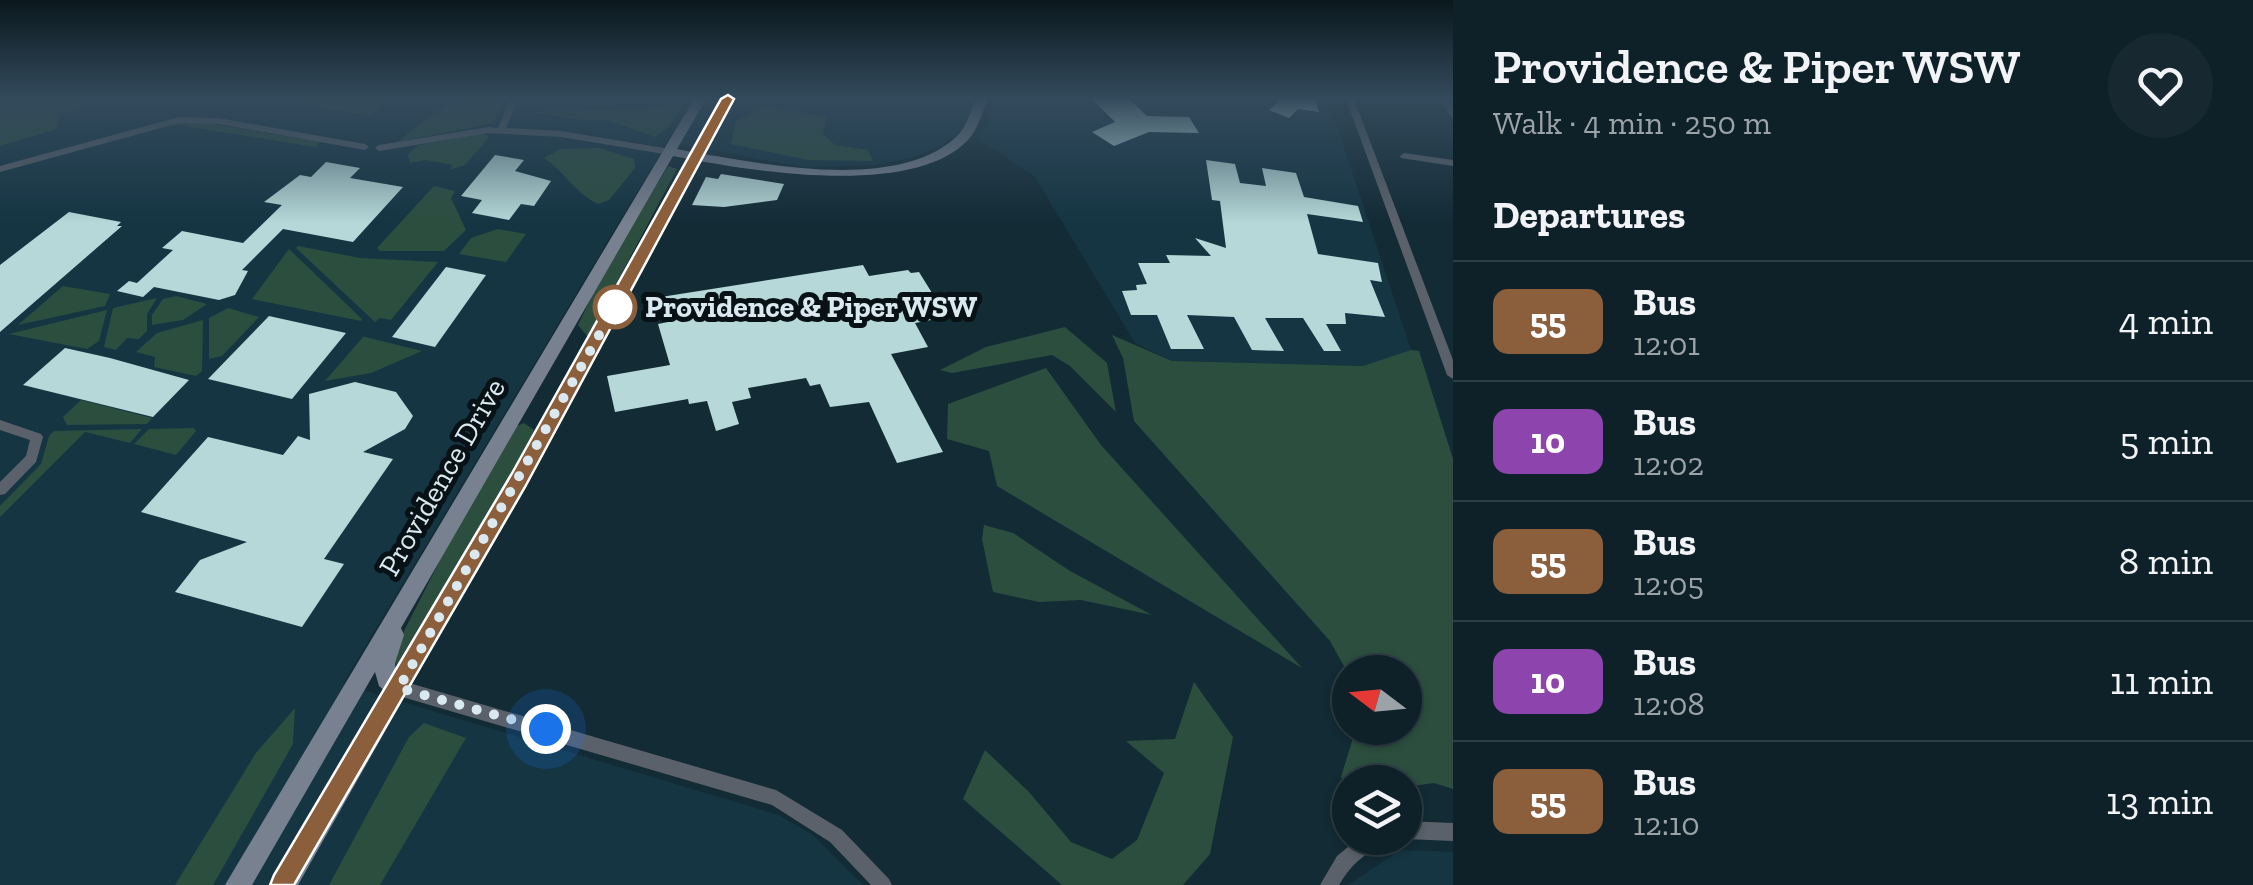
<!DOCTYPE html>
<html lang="en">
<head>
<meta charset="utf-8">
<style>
  :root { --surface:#0e2028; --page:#172830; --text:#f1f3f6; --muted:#9ba3a8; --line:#2e3e45 }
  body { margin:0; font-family:"Zilla Slab",serif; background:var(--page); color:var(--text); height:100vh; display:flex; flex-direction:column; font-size:38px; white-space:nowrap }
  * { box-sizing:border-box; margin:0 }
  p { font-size:32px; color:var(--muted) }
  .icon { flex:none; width:55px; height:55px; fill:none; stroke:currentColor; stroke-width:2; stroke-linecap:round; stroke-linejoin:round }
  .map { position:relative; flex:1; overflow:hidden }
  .sheet { display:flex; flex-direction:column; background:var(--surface); width:800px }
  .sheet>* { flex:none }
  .badge { padding:0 20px; border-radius:15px; font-size:35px; line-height:65px }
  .needle { width:65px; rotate:286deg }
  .controls { position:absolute; left:1332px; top:655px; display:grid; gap:20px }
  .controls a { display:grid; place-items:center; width:90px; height:90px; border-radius:50%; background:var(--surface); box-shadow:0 2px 8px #0004,0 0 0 2px var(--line); font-size:50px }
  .you { position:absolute; width:50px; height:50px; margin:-25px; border:8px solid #fff; border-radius:50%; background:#1a73e8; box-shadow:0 0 0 15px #1a73e833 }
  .map>.badge { position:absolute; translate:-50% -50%; box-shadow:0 0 0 5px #fff }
  h2 { padding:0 40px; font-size:38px; line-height:90px }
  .round { display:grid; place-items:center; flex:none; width:105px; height:105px; border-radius:52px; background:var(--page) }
  .head { display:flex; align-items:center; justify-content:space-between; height:170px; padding:0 40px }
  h1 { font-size:48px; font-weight:600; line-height:75px }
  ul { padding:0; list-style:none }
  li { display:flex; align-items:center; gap:30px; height:120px; padding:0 40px; border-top:2px solid var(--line) }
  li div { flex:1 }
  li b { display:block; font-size:38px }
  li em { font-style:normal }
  li .badge { min-width:110px; font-weight:700; text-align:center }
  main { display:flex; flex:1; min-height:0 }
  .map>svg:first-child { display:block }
  .built { fill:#153543 }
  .green { fill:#2c4e3f }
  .building { fill:#b6d8d8 }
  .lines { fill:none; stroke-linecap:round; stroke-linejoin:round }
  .street { fill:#5b616a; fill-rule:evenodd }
  .secondary { fill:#78818f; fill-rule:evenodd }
  .line { fill:#8b5e3c; stroke:#fff; stroke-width:2.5 }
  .walk { stroke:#dae8ef; stroke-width:10; stroke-dasharray:0 18 }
  .stop-dot { fill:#fff; stroke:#8b5e3c; stroke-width:5 }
  .labels { text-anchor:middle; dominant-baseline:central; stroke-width:10; stroke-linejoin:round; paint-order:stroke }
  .stop-label { font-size:30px; font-weight:bold; fill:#dae8ef; stroke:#081216; text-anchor:start }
  .street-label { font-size:30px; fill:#dae8ef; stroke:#081216 }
</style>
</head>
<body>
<main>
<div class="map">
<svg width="1453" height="885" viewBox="0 0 1453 885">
  <rect width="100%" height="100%" fill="#132b35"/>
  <g class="built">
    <polygon points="76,99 976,99 962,129 943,144 915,157 877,165 802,167 667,142 343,684 779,815 814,836 863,885 0,885 0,128"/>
    <polygon points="992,99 1328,99 1411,350 1363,366 1172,361 1135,343 1035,177 977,137 988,122"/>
    <polygon points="1400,850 1453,852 1453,885 1348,885"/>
  </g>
  <g class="green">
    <polygon points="0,99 89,99 87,105 60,114 57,129 0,146"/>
    <polygon points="306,99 386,99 371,116 300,104"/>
    <polygon points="463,99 504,99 493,123 398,142 428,117"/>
    <polygon points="670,99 686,99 670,126 655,137 607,120 584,120 530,112 664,109"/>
    <polygon points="764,108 827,116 823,134 835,145 868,150 873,161 808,160 731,144 736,121"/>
    <polygon points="173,123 207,123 320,142 315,147 178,125 167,129"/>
    <polygon points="482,133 489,137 465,165 449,170 453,165 426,160 410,163 408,154 419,145"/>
    <path d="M 600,148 L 634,159 L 635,168 L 609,200 L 598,204 C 575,193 565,172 544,158 L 560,149 Z"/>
    <polygon points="668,166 677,169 588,337 578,325 600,279"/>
    <polygon points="434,186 455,191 451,198 466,230 444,251 380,251 377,248"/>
    <polygon points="498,229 526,234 506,262 459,254 471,238"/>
    <polygon points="298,246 360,258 438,262 391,320 380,318 375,322 296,248"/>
    <polygon points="289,249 362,319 361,321 252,299"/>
    <polygon points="63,286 110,294 105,306 18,325"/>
    <polygon points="176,296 207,304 183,320 152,325 152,315 163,299"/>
    <polygon points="157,298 147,314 147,331 139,339 127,338 116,350 104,347 113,308"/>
    <polygon points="228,308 259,317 222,356 209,359 209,318"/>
    <polygon points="107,310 99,341 87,349 9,334"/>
    <polygon points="203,320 202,371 196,376 154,367 155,357 136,352 157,333"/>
    <polygon points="1065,327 1107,363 1116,412 1070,366 1052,355 952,373 940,370 986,347"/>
    <polygon points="1112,335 1172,361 1363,366 1411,350 1419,351 1453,459 1453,789 1434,783 1405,787 1405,782 1350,782 1350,790 1341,777 1356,728 1405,728 1405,672 1350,672 1350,677 1330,641 1134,421 1123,358"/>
    <polygon points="363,337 365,337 422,351 371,373 325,381"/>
    <polygon points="1046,368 1101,445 1302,668 997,486 989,451 947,439 948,404"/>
    <polygon points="81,400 152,418 147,424 67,425 63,417"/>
    <polygon points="524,423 534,430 527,446 399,669 394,661 402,635 461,519 517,426"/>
    <polygon points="142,429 130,443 85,432 0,517 0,506 41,464 49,436 54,431"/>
    <polygon points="149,429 194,428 196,431 176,455 134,444"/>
    <polygon points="984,525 1013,533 1070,571 1152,615 1081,600 1039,602 993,592 982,539"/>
    <polygon points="1194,682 1233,737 1210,854 1183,885 1062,885 963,799 985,750 1029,792 1071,842 1112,859 1137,840 1164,773 1126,741 1175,739"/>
    <polygon points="295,708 293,744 213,885 175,885 256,753"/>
    <polygon points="424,723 466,738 380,885 329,885 409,737"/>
  </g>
  <g class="building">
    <polygon points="1092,99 1129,99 1147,116 1189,117 1199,133 1149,132 1114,146 1092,132 1115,122"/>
    <polygon points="1276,99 1315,99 1319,112 1298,109 1289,118 1269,110 1277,103"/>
    <polygon points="495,155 524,160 515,171 551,181 534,206 521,204 509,220 472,213 482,200 461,196"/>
    <polygon points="1206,160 1235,164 1240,183 1266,186 1262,168 1296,173 1304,197 1358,206 1363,222 1307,214 1318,254 1378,263 1382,282 1370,280 1385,317 1345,313 1346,324 1326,324 1341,351 1324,351 1303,318 1265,318 1284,351 1252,350 1234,317 1187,315 1204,349 1171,349 1157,315 1131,315 1122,291 1137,290 1136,285 1147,284 1138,263 1170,263 1166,255 1211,256 1195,238 1226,248 1220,201 1212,200"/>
    <polygon points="326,162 360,168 350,178 403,187 353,242 283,229 242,270 248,271 235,295 219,300 154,287 143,297 117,291 129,281 137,283 173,250 162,248 182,231 243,243 282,205 264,202 300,175 311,177"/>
    <polygon points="721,174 784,184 777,200 724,207 692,205 706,177 718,179"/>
    <polygon points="69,212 121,222 117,226 122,226 0,332 0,265"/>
    <polygon points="863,265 869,276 908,270 911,273 919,272 947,317 915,323 928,347 891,354 943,452 897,463 869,402 830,407 820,384 810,386 806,378 748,388 751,398 732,402 739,424 716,431 707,401 689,404 688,399 615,412 607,376 670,365 658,324 668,322 661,297"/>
    <polygon points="446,267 486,275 435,347 392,337"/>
    <polygon points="269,316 346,333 292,399 208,379"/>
    <polygon points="65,348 110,358 189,380 153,417 23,385"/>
    <polygon points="355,382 396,392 413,416 405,429 363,452 393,459 324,559 344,564 302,627 175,592 200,560 247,542 141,512 208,437 283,455 298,436 310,440 309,394"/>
  </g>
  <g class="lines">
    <g class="street">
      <polygon points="510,99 518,99 506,128 561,131 670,149 674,152 670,155 561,137 488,133 379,151 375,148 379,145 488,127 498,128"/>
      <polygon points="1346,99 1354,99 1453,360 1453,379 1447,375"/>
      <polygon points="1440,99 1448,99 1453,107 1453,117 1450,116"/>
      <polygon points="179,117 218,118 365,144 369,147 365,150 218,124 179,123 0,172 0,166"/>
      <polygon points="1404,153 1453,160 1453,166 1401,158 1400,156"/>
      <polygon points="0,420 41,434 43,437 36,462 5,494 0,495 0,482 26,456 30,440 0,430"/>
      <polygon points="399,680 776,790 842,830 889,879 892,885 871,885 830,842 772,805 399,696 394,693 391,688 394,683"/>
      <polygon points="1405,821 1453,823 1453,841 1405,839 1402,838 1405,838"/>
      <path d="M 1359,838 L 1388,838 L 1385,844 C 1364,853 1350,866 1339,885 L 1320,885 L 1337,856 Z"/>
    </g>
    <path class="secondary" d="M 694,99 L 706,99 L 677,149 L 692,152 L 722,99 L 734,99 L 704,154 C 773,166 904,191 959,134 C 967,125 971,110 976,99 L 988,99 C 983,110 979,125 972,135 C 925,197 766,173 700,161 L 524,486 L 298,885 L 271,885 L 385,691 L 379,686 L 375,672 L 252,885 L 225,885 ZM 673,156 L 689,159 L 512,476 L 396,671 L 395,663 L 404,635 L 401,628 Z"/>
  </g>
  <linearGradient id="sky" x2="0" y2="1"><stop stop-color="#0a181d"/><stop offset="0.44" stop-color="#334a5c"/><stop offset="1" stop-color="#334a5c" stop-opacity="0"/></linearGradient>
  <rect width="1453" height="223" fill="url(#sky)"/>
  <polygon class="line" points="728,95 734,99 525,487 294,885 270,885 274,875 511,475 721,99"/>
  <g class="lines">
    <polyline class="walk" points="546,729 399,688 615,307"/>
  </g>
  <circle class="stop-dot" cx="615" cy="307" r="20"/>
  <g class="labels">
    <g class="stop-label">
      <text x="645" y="307">Providence &amp; Piper WSW</text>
    </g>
    <g class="street-label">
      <text transform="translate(442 477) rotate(-60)">Providence Drive</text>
    </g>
  </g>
</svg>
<div class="controls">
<a><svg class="needle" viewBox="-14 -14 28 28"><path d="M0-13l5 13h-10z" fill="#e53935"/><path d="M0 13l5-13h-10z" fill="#9ba3a8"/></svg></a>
<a><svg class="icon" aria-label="layers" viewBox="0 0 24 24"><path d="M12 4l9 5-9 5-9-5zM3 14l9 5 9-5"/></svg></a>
</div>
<div class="you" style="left:546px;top:729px"></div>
</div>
<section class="sheet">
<div class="head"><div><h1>Providence &amp; Piper WSW</h1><p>Walk · 4 min · 250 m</p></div><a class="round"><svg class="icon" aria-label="heart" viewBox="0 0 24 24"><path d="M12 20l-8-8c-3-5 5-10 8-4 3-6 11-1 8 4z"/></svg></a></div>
<h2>Departures</h2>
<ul>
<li><span class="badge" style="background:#8b5e3c;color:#fff">55</span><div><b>Bus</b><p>12:01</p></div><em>4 min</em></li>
<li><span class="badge" style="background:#8e44ad;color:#fff">10</span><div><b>Bus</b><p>12:02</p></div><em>5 min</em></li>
<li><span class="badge" style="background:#8b5e3c;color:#fff">55</span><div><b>Bus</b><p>12:05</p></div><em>8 min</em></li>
<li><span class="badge" style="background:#8e44ad;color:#fff">10</span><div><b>Bus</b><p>12:08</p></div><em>11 min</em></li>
<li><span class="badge" style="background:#8b5e3c;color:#fff">55</span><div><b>Bus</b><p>12:10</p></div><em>13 min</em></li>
</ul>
</section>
</main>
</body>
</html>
